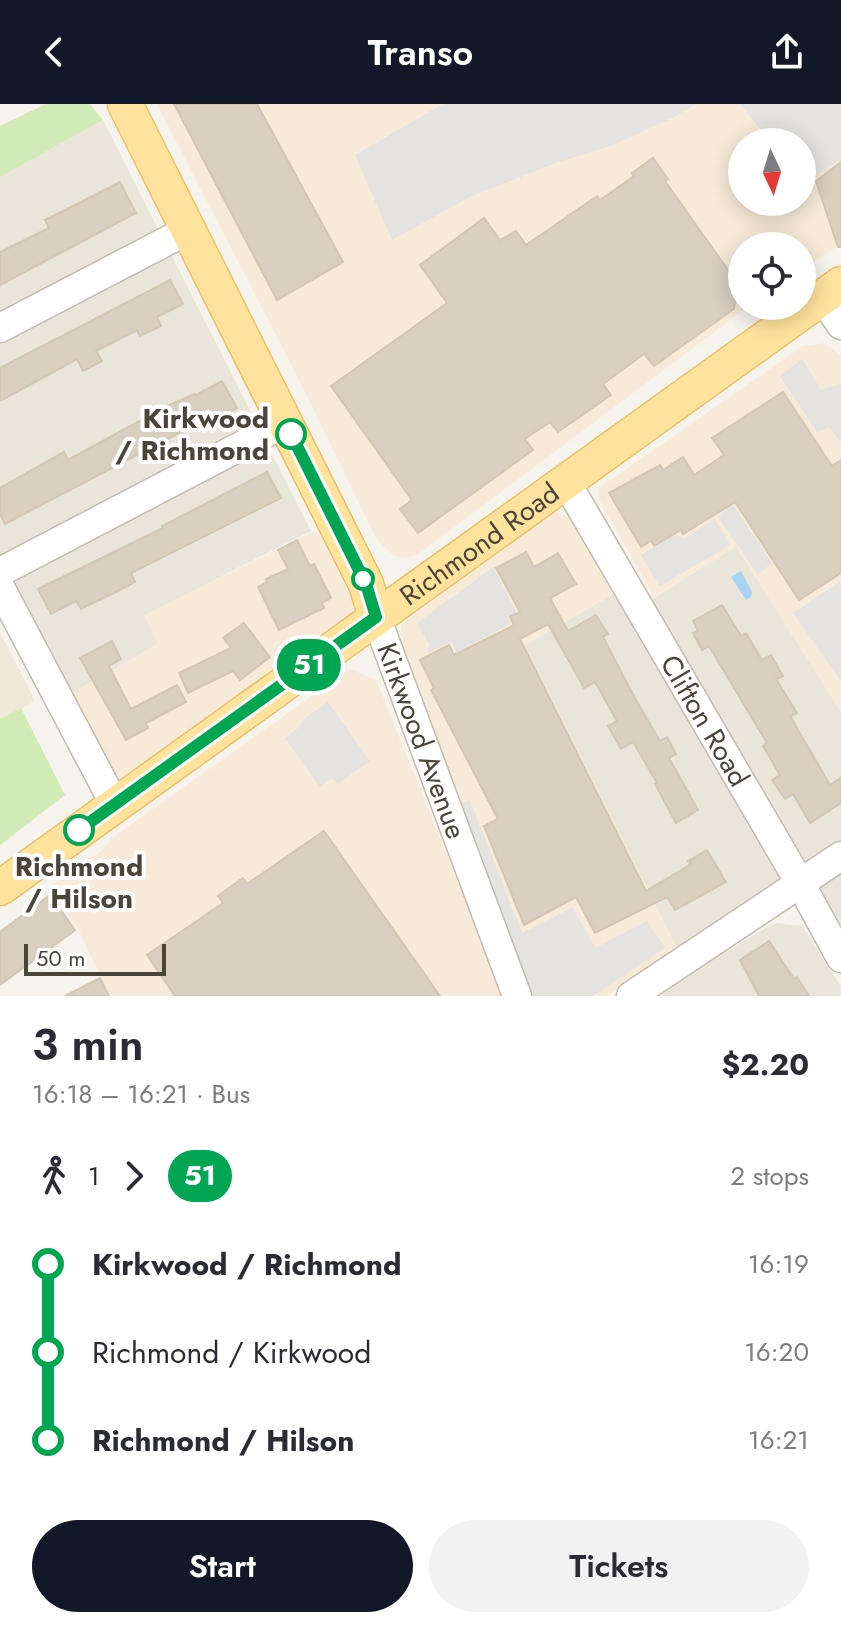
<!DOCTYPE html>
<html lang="en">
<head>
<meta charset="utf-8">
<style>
  :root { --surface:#fff; --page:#f2f2f3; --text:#2b2b33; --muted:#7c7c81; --accent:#111827 }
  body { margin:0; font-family:Jost,sans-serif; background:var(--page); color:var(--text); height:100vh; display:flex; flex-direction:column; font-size:30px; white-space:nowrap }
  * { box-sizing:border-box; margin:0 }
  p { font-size:26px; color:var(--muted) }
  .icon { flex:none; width:44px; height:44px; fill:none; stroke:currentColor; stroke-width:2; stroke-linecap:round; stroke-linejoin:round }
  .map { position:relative; height:892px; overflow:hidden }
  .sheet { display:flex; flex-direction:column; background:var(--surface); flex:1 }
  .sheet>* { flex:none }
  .badge { padding:0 16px; border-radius:26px; font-size:28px; line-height:52px }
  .needle { width:52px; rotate:176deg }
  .fabs { position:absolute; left:728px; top:24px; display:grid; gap:16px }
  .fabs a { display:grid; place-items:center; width:88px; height:88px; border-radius:50%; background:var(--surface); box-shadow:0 4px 20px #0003; font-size:40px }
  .scale { position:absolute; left:24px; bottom:20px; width:142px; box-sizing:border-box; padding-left:8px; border:4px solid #4b4439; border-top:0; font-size:22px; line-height:28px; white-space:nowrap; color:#4b4439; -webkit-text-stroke:6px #fff; paint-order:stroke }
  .map>.badge { position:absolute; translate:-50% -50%; box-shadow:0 0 0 4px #fff }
  .legs { display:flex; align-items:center; gap:12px; height:88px; padding:0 32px; font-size:26px }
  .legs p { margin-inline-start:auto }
  .overview { display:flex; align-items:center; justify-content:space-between; height:136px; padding:0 32px }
  h1 { font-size:44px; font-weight:600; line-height:60px }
  .button { display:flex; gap:16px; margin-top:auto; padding:16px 32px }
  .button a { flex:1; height:92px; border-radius:48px; background:var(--accent); color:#fff; font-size:32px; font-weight:600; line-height:92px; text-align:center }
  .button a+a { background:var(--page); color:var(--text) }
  ul { padding:0 32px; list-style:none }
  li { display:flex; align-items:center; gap:28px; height:88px; font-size:30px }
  li i { display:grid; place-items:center; width:12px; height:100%; margin:0 10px; background:currentColor }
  li i::after { content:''; width:20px; height:20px; margin:-10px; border:6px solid; border-radius:50%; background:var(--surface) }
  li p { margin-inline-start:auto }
  li:first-child i { background:linear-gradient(#0000 50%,currentColor 0) }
  li:last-child i { background:linear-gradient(currentColor 50%,#0000 0) }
  header { display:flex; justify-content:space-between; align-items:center; height:104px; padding:0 32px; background:var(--accent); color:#fff; font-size:36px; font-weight:600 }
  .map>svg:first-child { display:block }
  .residential { fill:#eae5da }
  .commercial { fill:#f7ead8; fill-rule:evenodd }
  .education { fill:#efe8d6 }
  .green { fill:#d2eab5 }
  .parking { fill:#e5e3e0 }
  .water { fill:#a9d4f2 }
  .building { fill:#d8cfc1; stroke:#d3c7b4; stroke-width:2 }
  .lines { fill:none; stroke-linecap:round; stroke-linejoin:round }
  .minor-casing { stroke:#c2bbae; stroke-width:31 }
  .major-casing { stroke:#e6c16a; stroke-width:37 }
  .minor { stroke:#fff; stroke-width:28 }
  .major { stroke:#ffe39c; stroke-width:34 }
  .line-1-casing { stroke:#fff; stroke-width:18 }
  .line-1 { stroke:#00a651; stroke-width:12 }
  .stop-1-dot { fill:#fff; stroke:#00a651; stroke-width:4 }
  .labels { text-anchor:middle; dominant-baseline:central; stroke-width:8; stroke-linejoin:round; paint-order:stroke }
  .stop-label { font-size:28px; font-weight:bold; fill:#4b4439; stroke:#fff; text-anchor:end }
  .street-label { font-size:28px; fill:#4b4439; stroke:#fff }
</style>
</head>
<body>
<header><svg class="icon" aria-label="back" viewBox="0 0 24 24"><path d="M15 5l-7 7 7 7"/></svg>Transo<svg class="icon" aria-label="share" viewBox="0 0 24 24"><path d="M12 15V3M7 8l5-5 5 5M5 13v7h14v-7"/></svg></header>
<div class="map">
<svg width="841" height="892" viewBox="0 0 841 892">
  <rect width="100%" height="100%" fill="#f6f3ec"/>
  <g class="residential">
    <polygon points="103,16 311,427 145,511 158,540 60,596 0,483 0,73"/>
    <polygon points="736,442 841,608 841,843 800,779 677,844 525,541 627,482 640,503"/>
    <polygon points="774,819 802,822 841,883 841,892 661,892 688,871"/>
  </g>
  <g class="commercial">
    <path d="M 157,0 L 841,0 L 841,140 L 802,165 L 802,142 L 742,142 L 742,202 L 749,202 L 417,451 L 406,454 L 394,452 L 377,436 L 296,270 ZM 742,38 L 802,38 L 802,98 L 742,98 Z"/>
    <polygon points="825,239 841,252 841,608 736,443 654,493 600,397 599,384 803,242"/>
    <polygon points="553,408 570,413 614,489 525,541 677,844 606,892 531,892 402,549 401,521"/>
    <polygon points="334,418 376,513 115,701 60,596 158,540 144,511"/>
    <polygon points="350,565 376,576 504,892 110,892 79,827 50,783 104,745 112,734"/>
  </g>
  <polygon class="education" points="0,528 35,597 21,605 65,691 0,741"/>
  <g class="green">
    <polygon points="46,0 90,0 103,16 0,73 0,22"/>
    <polygon points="21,604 65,691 0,741 0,615"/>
  </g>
  <g class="parking">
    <polygon points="443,0 697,0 672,14 613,41 553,60 470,93 392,136 355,51"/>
    <polygon points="740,0 841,0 841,55 803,80 802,38 771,38"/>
    <polygon points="802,255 821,286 841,279 841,339 829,323 817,328 780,272"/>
    <polygon points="731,398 772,459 758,471 718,413"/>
    <polygon points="715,415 730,441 660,482 641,451 676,430 684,435"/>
    <polygon points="493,463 517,509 508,514 511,520 456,548 451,537 429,549 427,545 430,542 417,519"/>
    <polygon points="841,477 841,577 793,509"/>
    <polygon points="328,598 370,657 338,680 332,674 320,683 285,634 298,624 304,615"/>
    <polygon points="470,696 522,829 573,803 595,844 647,817 665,844 593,892 524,892 452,703"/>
  </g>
  <polygon class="water" points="741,467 752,488 751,493 746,496 731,473"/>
  <g class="building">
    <polygon points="174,0 257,0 343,158 277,196"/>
    <polygon points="653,54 668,75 665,77 738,180 734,205 654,262 644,250 603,280 611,291 558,328 550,318 525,335 533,346 418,429 400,405 412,396 331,282 447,199 420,161 484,114 500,136 516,127 526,141 597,92 600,96 634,72 632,69"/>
    <polygon points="841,58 841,143 838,143 816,77"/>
    <polygon points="120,78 136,109 0,181 0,148 49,124 45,116"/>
    <polygon points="170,176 183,200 157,213 161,222 140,232 137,226 96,247 102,257 83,267 77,255 0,297 0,264"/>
    <polygon points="222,277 237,304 219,314 217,310 177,330 5,420 0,410 0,384 64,348 68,356 167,302 195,290 196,291"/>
    <polygon points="783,288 832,362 841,356 841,469 799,496 735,398 683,430 681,426 654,442 651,437 641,443 609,389 660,361 663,366 683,353 694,371 724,351 712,334"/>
    <polygon points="267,368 281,394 131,469 135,478 118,487 81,505 76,497 51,510 38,485 163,424 162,422"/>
    <polygon points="297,436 310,462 314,460 331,494 322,499 324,504 279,526 258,483 267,478 266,475 288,465 278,446"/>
    <polygon points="526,448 534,463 558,449 576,480 550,494 568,527 596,511 608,530 603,533 636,596 660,637 667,633 676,650 669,654 698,706 676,719 655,680 657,679 633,638 621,645 608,622 617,617 595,578 584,584 548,520 520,535 646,787 691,760 688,757 707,746 726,778 675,806 667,793 595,829 576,793 524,821 484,722 498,715 431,586 434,584 420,556 449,541 454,551 514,521 510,513 520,508 496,464"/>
    <polygon points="722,501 741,532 746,529 762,556 771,551 783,572 776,575 797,609 790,612 830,681 841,674 841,699 810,719 793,690 785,695 772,676 780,671 763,642 767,639 709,542 702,546 693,529 698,527 693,517"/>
    <polygon points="244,519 270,553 240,576 233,567 188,589 179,569 231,544 223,534"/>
    <polygon points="112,537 121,555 109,562 131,605 177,581 186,598 146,619 148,624 126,636 80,554"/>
    <polygon points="324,727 440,892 175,892 147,851 223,799 218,792 243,774 247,780"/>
    <polygon points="50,791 75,826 0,881 0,828"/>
    <polygon points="769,837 794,875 797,873 809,892 759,892 740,856"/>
    <polygon points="100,874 109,892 65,892"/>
  </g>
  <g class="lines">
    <defs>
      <g id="minor">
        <polyline points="822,193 841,221"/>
        <polyline points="0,224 188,126"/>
        <path id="s1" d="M 566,378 L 800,779 L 841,854"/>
        <polyline points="0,468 285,319"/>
        <polyline points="0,483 115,701"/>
        <path id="s2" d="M 376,513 L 517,892"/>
        <polyline points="631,892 841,752"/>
      </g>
      <g id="major">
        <polyline points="125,0 366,480 376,513"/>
        <path id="s3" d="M 0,784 L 841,180"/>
      </g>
    </defs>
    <use href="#minor" class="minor-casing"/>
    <use href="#major" class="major-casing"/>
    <use href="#minor" class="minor"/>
    <use href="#major" class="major"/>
  </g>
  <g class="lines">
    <defs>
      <polyline id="line-1" points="79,726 376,513 366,480 291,330"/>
    </defs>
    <use href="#line-1" class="line-1-casing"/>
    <use href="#line-1" class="line-1"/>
  </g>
  <g class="stop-1-dot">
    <circle cx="291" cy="330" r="14"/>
    <circle cx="363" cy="475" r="10"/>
    <circle cx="79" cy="726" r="14"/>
  </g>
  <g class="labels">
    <g class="stop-label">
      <text x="269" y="314">Kirkwood<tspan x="269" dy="32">/ Richmond</tspan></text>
      <text x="79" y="762" text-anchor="middle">Richmond<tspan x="79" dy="32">/ Hilson</tspan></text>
    </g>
    <g class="street-label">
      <text stroke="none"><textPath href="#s3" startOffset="590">Richmond Road</textPath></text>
      <text stroke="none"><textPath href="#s1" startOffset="276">Clifton Road</textPath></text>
      <text stroke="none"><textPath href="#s2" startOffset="132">Kirkwood Avenue</textPath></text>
    </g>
  </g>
</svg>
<div class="fabs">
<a><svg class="needle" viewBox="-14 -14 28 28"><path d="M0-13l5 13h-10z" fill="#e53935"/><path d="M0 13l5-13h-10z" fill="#7c7c81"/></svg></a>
<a><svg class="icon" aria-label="locate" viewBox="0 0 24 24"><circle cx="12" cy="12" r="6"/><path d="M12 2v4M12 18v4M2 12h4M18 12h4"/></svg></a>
</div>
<div class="scale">50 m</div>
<b class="badge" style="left:309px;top:561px;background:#00a651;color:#fff">51</b>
</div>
<section class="sheet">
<div class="overview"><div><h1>3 min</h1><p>16:18 – 16:21 · Bus</p></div><b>$2.20</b></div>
<div class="legs"><svg class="icon" aria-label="walk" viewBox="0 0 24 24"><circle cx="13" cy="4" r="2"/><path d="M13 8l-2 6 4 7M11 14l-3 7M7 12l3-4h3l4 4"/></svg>1<svg class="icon" aria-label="forward" viewBox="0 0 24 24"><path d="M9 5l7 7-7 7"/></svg><b class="badge" style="background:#00a651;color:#fff">51</b><p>2 stops</p></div>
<ul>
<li><i style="color:#00a651"></i><b>Kirkwood / Richmond</b><p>16:19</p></li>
<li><i style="color:#00a651"></i><span>Richmond / Kirkwood</span><p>16:20</p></li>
<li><i style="color:#00a651"></i><b>Richmond / Hilson</b><p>16:21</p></li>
</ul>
<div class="button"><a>Start</a><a>Tickets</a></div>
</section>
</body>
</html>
